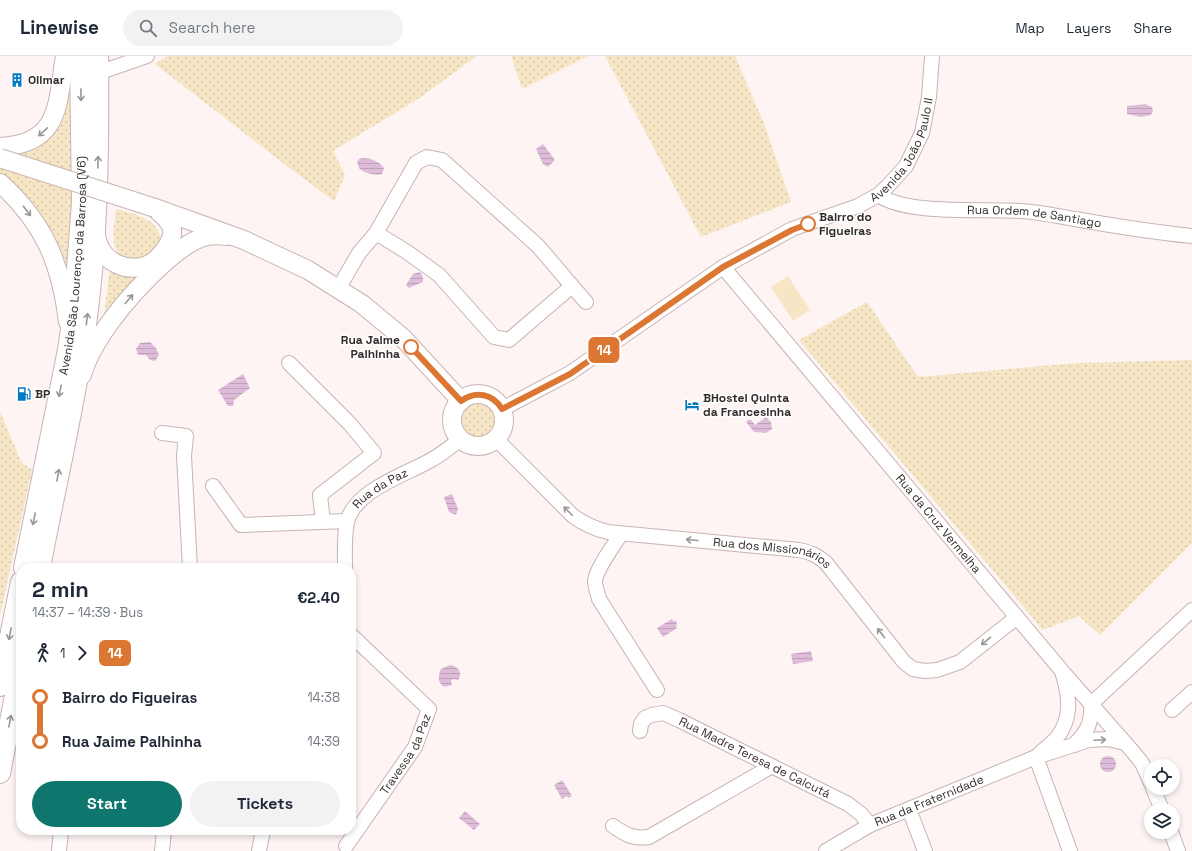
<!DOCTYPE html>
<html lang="en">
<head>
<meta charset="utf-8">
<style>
  :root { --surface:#fff; --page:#f2f2f3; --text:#1f2937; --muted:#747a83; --line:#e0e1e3; --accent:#0f766e }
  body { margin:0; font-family:"Space Grotesk",sans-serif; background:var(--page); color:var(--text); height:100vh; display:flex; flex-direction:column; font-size:15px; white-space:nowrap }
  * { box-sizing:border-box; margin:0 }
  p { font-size:13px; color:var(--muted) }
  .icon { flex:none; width:22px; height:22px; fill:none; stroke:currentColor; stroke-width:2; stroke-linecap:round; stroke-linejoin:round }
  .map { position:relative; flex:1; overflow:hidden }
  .details { position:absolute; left:16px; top:507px; width:340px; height:272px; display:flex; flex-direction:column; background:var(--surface); border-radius:16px; box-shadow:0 2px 6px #0003 }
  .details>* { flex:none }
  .badge { padding:0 8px; border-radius:6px; font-size:14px; line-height:26px }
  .controls { position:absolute; left:1144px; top:703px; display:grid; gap:8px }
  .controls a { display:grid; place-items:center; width:36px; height:36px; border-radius:50%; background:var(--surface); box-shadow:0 2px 6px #0003; font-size:20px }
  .map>.badge { position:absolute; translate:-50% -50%; box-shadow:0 0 0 2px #fff }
  .legs { display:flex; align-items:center; gap:6px; height:44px; padding:0 16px; font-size:13px }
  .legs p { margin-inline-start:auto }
  .head { display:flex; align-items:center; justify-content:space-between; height:68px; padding:0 16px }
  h1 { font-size:22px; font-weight:800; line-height:30px }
  .button { display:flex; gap:8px; margin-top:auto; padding:8px 16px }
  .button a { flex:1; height:46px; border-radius:24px; background:var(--accent); color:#fff; font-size:16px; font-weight:800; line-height:46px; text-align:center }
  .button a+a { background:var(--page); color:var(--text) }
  ul { padding:0 16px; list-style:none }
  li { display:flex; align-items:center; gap:14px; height:44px; font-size:15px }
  li i { display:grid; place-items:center; width:6px; height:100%; margin:0 5px; background:currentColor }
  li i::after { content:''; width:10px; height:10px; margin:-5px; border:3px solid; border-radius:50%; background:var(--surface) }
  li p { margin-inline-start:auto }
  li:first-child i { background:linear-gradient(#0000 50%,currentColor 0) }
  li:last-child i { background:linear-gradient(currentColor 50%,#0000 0) }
  header { display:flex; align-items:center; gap:24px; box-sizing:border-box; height:56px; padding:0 20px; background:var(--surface); border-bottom:1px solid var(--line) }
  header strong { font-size:19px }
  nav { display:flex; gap:22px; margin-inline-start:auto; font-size:14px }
  .search { width:280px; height:36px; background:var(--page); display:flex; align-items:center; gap:10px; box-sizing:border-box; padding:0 14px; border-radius:22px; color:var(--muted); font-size:15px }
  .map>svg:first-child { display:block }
  .green { fill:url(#green-dots) }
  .pitch { fill:#f6e6c6 }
  .water { fill:url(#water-rules) }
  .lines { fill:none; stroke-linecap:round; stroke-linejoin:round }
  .minor-casing { stroke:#c8b4b1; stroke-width:16 }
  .tertiary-casing { stroke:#c8b4b1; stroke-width:20 }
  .secondary-casing { stroke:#c8b4b1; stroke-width:22 }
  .minor { stroke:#fff; stroke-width:14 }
  .tertiary { stroke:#fff; stroke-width:18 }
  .secondary { stroke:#fff; stroke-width:20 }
  .tertiary-bridge-casing { stroke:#c8b4b1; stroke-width:20; stroke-linecap:butt }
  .tertiary-bridge { stroke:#fff; stroke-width:18 }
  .oneway { stroke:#999694 }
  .line-1-casing { stroke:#fff; stroke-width:9 }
  .line-1 { stroke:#dc7633; stroke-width:6 }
  .stop-1-dot { fill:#fff; stroke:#dc7633; stroke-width:2 }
  .labels { text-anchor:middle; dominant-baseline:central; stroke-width:3; stroke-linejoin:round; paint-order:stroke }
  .poi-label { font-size:12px; font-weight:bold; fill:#332c2a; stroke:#fff; text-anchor:start }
  .street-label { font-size:12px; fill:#332c2a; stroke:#fff }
  .stop-label { font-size:12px; font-weight:bold; fill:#332c2a; stroke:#fff; text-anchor:start }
</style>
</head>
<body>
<header>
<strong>Linewise</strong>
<div class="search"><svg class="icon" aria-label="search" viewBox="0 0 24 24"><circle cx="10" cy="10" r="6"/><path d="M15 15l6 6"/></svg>Search here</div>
<nav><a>Map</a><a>Layers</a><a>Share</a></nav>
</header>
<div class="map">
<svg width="1192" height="795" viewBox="0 0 1192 795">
  <defs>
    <pattern id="green-dots" width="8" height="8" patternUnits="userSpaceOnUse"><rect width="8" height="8" fill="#f6e6c6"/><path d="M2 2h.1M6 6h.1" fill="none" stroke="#d3c5aa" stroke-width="1.8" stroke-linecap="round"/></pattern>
    <pattern id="water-rules" width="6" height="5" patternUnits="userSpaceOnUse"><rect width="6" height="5" fill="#debcd9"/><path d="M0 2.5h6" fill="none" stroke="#bfa2ba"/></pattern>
  </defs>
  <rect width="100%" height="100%" fill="#fdf4f3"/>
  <g class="green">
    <polygon points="167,0 477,0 421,41 333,95 345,119 334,145 283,107 155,8"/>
    <polygon points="511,0 588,0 522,33"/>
    <polygon points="605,0 735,0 765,70 791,146 701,181"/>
    <path d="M 74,2 L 73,154 L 69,217 L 57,188 L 49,174 L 0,122 L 0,102 C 14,98 28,95 41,89 C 67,75 69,28 74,2 Z"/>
    <path d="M 116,153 C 136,159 160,162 161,187 L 139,206 C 134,204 125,203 121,200 C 109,192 115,165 116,153 Z"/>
    <polygon points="110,211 137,220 103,269"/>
    <polygon points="867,246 918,321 1077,307 1192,304 1192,487 1100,579 1079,560 1043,574 799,284"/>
    <circle cx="478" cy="364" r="18"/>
    <polygon points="0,356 22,407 32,414 0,559"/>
  </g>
  <polygon class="pitch" points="788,220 810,254 793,265 771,231"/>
  <g class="water">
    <polygon points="1145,48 1152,51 1153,55 1151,59 1141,61 1127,58 1127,50"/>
    <polygon points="543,88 555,104 548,111 543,108 536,93"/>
    <path d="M 363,102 C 370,102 379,105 384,112 L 382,118 C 376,120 363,117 359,112 C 358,110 358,108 357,106 L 359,103 Z"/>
    <polygon points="420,216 423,221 423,226 409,232 406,229 413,218"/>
    <polygon points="150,286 156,292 159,299 155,305 150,304 146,299 138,299 136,293 140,287"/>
    <polygon points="243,318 250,332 234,344 233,350 228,350 218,334"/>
    <polygon points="766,361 771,366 772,373 766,377 754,376 746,366 748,364 751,364 755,369"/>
    <polygon points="452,438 458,453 456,459 449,456 444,441"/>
    <polygon points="672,563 673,565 676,565 677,567 676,570 677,572 663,581 657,572"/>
    <polygon points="811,595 813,605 793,608 791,598"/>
    <path d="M 450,609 C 457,610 464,616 458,624 L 453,623 L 451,625 L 452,629 L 444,631 C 437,626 438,620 441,613 Z"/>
    <circle cx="1108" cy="708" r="8"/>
    <polygon points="562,724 572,740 568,742 567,740 562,743 554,729"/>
    <polygon points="465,755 480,768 474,774 459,762"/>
  </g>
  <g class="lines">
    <defs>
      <g id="minor">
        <polyline points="98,17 147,0"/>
        <path id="s1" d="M 878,139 C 910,160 983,152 1021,155 C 1039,156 1057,160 1075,163 C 1114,170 1153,176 1192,180"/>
        <path id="s2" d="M 723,211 L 1062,615 L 1134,697 L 1142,707 L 1151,727"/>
        <polyline points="572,230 586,246"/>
        <polyline points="338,233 359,197 376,177 416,107 427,101 442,104 538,190 572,230 509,284 494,281 439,219 407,196 376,177"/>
        <polyline points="289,307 350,368 374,397 320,439 323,466"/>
        <path id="s3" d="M 502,353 L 570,317 L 723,211 L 792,173 L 858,150 L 878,139 L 887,131 L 906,110 L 922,77 L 929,41 L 932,0"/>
        <polyline points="162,377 186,380 184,400 190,512"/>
        <path id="s4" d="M 496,383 L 573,460 C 584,468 595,473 608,476 L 799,494 C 810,496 817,499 826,507 L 904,606 L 913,613 L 925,615 L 937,614 L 960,606 L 1017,561"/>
        <polyline points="213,430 241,469 347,465"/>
        <path d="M 621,478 C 614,489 596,513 595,525 C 595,531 598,538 599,543 L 657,634"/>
        <path id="s5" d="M 345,512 C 345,497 344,481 347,466 C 355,434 405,419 431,404 C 441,399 451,390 461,383"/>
        <polyline points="1172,654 1192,636"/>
        <path id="s6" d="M 640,675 L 641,668 L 645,662 L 652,659 L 663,657 L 679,664 L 848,748 L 861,758 L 870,769"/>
        <path d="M 1074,689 C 1087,676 1092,668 1091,648 L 1192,554"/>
        <path d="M 1039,698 C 1045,693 1051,688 1056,683 C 1072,663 1070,642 1063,619"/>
        <polyline points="1036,701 1070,795"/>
        <polyline points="1153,732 1162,754"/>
        <polyline points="909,753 925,795"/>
        <path d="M 613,770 C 626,779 633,783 649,781 L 772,710"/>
        <polyline points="1171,776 1178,795"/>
        <path id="s7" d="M 346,790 L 415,691 L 429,653 L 351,579"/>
        <polyline points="59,795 61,774"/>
        <polyline points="162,795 164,774"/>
        <polyline points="259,795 263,774"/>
        <path id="s8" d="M 826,795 L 870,769 L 1036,701 L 1089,684 L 1108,683 L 1125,687"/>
      </g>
      <g id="tertiary">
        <path d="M 0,91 C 61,88 57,48 65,0"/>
        <path d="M 0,127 C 44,167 61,207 68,266"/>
        <polyline points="155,152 244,184 308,214 362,248 403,282 461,345"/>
        <path d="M 96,175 C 96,178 96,183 98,187 C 104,206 126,216 145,210 C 157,206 177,184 171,170 C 168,163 162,159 157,154"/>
        <path d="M 82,319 C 86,305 94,290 102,278 C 120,250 175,186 208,180 C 214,179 220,179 226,180"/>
        <circle cx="478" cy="364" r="26"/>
      </g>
      <g id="secondary">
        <path id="s9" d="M 24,512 L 68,294 L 74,251 L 82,147 L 80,0"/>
        <path d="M 40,512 C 55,431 75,350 86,269 C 98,180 99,89 98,0"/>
        <polyline points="0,630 21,526"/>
        <polyline points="0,717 21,609"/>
      </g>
    </defs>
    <use href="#minor" class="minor-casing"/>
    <use href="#tertiary" class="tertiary-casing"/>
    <use href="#secondary" class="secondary-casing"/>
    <use href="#minor" class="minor"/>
    <use href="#tertiary" class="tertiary"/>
    <use href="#secondary" class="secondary"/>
    <defs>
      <polyline id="tertiary-bridge" points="0,102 155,152"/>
    </defs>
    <use href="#tertiary-bridge" class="tertiary-bridge-casing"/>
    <use href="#tertiary-bridge" class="tertiary-bridge"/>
  </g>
  <defs><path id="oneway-shaft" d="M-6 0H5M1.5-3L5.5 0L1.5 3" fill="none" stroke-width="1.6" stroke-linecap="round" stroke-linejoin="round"/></defs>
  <g class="oneway">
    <use href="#oneway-shaft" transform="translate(81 39) rotate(89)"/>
    <use href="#oneway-shaft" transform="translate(43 76) rotate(137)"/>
    <use href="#oneway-shaft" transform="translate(98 106) rotate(-89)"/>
    <use href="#oneway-shaft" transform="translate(27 155) rotate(53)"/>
    <use href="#oneway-shaft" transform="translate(129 243) rotate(-50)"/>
    <use href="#oneway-shaft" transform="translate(87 263) rotate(-83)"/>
    <use href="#oneway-shaft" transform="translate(60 335) rotate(101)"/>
    <use href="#oneway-shaft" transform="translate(58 419) rotate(-79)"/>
    <use href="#oneway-shaft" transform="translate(568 455) rotate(-135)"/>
    <use href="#oneway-shaft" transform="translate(34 463) rotate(101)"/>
    <use href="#oneway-shaft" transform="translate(692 484) rotate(-175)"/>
    <use href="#oneway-shaft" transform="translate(881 577) rotate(-128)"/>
    <use href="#oneway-shaft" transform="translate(10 578) rotate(101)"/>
    <use href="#oneway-shaft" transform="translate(986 585) rotate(141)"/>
    <use href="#oneway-shaft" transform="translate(10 665) rotate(-79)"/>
    <use href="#oneway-shaft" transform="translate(1100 684) rotate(-3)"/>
  </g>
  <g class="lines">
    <defs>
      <path id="line-1" d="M 411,291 L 461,345 C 476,334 493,338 502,353 L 570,318 L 723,211 L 792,174 L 808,168"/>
    </defs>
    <use href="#line-1" class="line-1-casing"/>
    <use href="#line-1" class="line-1"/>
  </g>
  <defs>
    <symbol id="building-bare" viewBox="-9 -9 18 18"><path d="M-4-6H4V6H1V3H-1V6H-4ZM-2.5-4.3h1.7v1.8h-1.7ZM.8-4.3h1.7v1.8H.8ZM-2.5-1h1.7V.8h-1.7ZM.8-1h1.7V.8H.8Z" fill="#0478c2" stroke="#fff" stroke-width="2.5" paint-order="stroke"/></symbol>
    <symbol id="fuel-bare" viewBox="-9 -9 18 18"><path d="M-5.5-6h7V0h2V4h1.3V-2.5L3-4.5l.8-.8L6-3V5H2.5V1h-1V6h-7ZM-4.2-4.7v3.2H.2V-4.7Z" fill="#0478c2" stroke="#fff" stroke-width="2.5" paint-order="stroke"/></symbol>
    <symbol id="hotel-bare" viewBox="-9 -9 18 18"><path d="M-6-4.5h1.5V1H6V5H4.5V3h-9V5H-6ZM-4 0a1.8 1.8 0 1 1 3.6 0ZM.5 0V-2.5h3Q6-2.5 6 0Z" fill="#0478c2" stroke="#fff" stroke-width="2.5" paint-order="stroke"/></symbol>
  </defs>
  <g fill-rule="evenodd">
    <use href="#building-bare" x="7" y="14" width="20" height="20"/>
    <use href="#fuel-bare" x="14" y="328" width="20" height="20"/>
    <use href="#hotel-bare" x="682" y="339" width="20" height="20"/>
  </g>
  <g class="stop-1-dot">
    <circle cx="808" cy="168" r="7"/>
    <circle cx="411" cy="291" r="7"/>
  </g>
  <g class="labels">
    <g class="poi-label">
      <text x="28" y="24">Olimar</text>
      <text x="35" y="338">BP</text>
      <text x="703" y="342">BHostel Quinta<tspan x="703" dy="14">da Francesinha</tspan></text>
    </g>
    <g class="street-label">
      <text stroke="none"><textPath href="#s3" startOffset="487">Avenida João Paulo II</textPath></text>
      <text stroke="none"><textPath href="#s1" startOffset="159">Rua Ordem de Santiago</textPath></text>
      <text stroke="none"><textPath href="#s9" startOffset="307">Avenida São Lourenço da Barrosa (V6)</textPath></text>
      <text stroke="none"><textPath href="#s5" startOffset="95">Rua da Paz</textPath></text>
      <text stroke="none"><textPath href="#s2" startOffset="335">Rua da Cruz Vermelha</textPath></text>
      <text stroke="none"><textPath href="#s4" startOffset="314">Rua dos Missionários</textPath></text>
      <text stroke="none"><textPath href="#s7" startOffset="110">Travessa da Paz</textPath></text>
      <text stroke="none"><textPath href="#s6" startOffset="135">Rua Madre Teresa de Calcutá</textPath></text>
      <text stroke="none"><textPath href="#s8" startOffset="115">Rua da Fraternidade</textPath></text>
    </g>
    <g class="stop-label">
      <text x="819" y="161">Bairro do<tspan x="819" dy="14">Figueiras</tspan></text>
      <text x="400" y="284" text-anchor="end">Rua Jaime<tspan x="400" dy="14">Palhinha</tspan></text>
    </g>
  </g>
</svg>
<div class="controls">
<a><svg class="icon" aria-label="locate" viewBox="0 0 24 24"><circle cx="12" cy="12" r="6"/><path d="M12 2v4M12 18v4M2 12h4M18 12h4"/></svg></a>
<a><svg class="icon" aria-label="layers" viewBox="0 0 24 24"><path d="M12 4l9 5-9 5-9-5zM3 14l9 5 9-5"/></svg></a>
</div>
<b class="badge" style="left:604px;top:294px;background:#dc7633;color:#fff">14</b>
<section class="details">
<div class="head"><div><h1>2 min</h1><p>14:37 – 14:39 · Bus</p></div><b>€2.40</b></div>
<div class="legs"><svg class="icon" aria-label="walk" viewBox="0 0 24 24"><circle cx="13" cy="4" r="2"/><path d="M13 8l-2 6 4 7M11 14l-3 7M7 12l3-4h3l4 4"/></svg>1<svg class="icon" aria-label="forward" viewBox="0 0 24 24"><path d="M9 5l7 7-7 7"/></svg><b class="badge" style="background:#dc7633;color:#fff">14</b></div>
<ul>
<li><i style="color:#dc7633"></i><b>Bairro do Figueiras</b><p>14:38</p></li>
<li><i style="color:#dc7633"></i><b>Rua Jaime Palhinha</b><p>14:39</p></li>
</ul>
<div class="button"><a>Start</a><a>Tickets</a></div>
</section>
</div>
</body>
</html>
